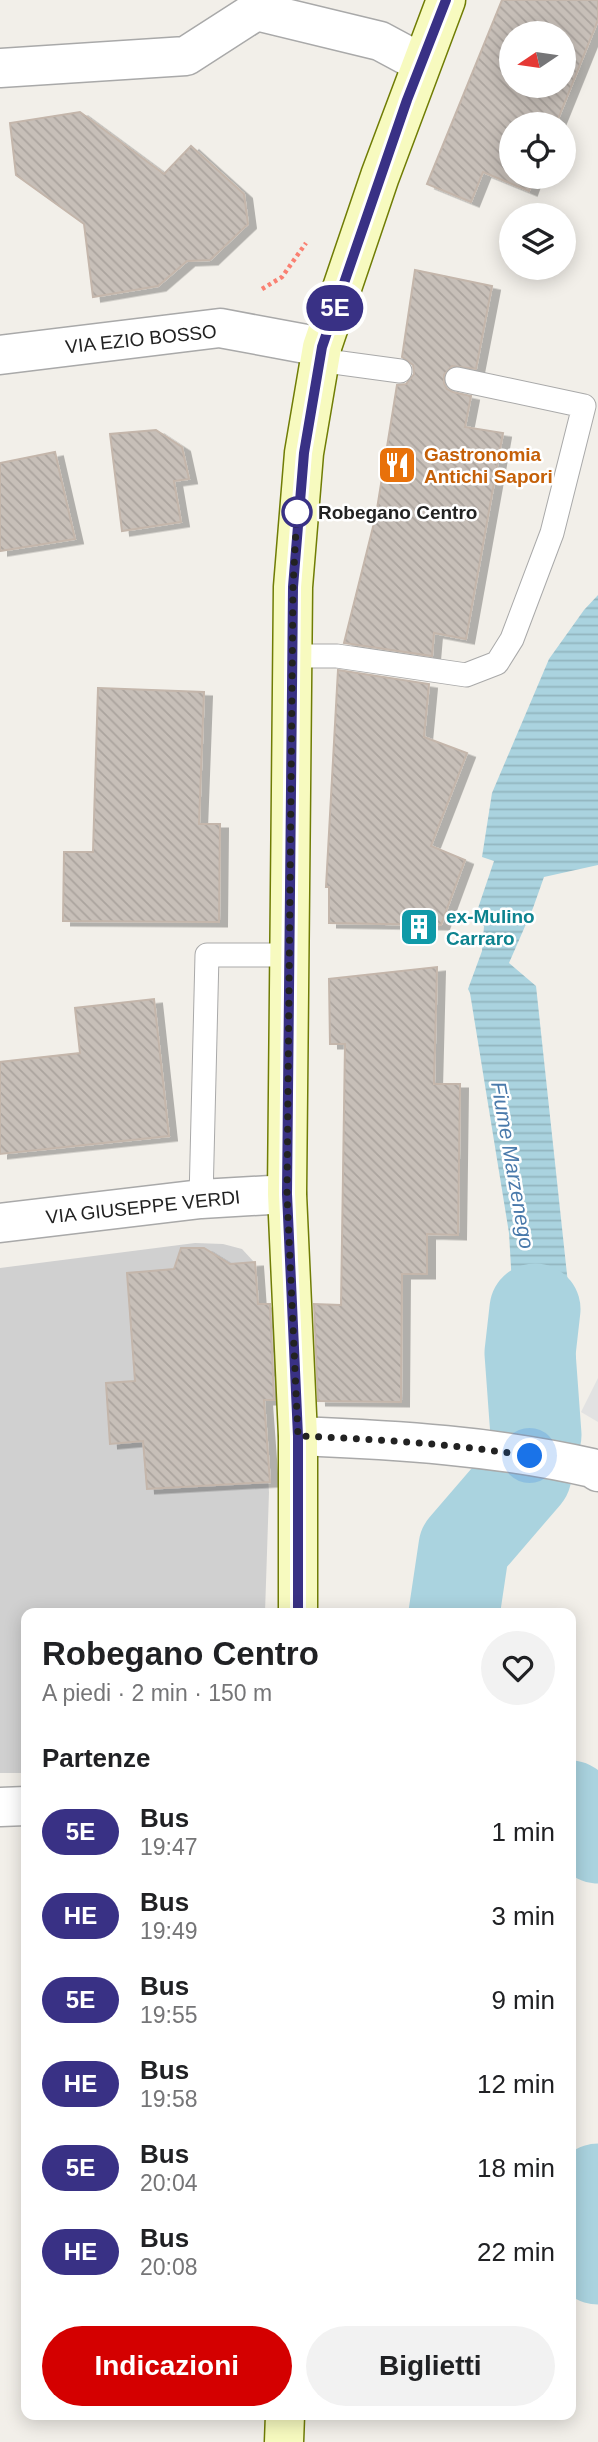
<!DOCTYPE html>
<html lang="it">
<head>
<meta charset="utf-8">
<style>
  :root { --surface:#fff; --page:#f2f2f2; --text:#202124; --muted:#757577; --accent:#d40000 }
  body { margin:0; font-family:Arial,sans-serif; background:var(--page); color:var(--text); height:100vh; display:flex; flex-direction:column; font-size:26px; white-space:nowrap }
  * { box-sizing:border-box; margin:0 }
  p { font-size:23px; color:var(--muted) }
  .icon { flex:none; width:38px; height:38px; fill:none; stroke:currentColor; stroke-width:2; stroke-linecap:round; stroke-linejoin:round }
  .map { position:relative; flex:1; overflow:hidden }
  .side { position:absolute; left:21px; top:1608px; width:555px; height:812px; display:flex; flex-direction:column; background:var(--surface); border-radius:14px; box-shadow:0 4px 18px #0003 }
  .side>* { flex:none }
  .badge { padding:0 14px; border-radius:23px; font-size:24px; line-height:46px }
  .needle { width:46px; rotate:257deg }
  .controls { position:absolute; left:499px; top:21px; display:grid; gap:14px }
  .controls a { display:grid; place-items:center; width:77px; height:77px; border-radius:50%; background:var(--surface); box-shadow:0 4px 18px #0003; font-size:35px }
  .you { position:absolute; width:35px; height:35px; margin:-18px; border:5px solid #fff; border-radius:50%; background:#1a73e8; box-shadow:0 0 0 10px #1a73e833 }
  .map>.badge { position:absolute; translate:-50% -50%; box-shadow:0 0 0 4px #fff }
  h2 { padding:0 21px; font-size:26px; line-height:63px }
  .round { display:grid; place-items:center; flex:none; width:74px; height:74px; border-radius:37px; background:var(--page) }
  .summary { display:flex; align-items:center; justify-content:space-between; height:119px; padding:0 21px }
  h1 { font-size:33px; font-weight:700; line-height:52px }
  .primary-button { display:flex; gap:14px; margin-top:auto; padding:14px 21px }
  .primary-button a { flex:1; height:80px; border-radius:42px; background:var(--accent); color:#fff; font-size:28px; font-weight:700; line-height:80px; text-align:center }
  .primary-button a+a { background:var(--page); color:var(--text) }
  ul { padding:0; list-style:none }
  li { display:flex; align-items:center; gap:21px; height:84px; padding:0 21px }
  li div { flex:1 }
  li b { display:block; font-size:26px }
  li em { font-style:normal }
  li .badge { min-width:77px; font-weight:700; text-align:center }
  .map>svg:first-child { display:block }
  .religious { fill:#d0d0d0 }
  .parking { fill:#e2e2e2 }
  .water { fill:url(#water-rules) }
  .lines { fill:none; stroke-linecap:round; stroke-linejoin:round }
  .river { stroke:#aad3df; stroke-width:91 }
  .building { fill:url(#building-back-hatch); stroke:#c4b6ab; stroke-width:2; fill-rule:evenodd; filter:url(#shadow) }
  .lane-casing { stroke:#a9a9a9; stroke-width:25 }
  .street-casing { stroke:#a9a9a9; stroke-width:41 }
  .secondary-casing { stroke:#707d05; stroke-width:41 }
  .path { stroke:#fa8072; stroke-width:4.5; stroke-dasharray:3.5 3.5; stroke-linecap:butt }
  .lane { stroke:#fff; stroke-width:23 }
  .street { stroke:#fff; stroke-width:38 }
  .secondary { stroke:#f7fabf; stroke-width:38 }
  .line-casing { stroke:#fff; stroke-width:16 }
  .line { stroke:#393185; stroke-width:10 }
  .walk { stroke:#222; stroke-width:7; stroke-dasharray:0 12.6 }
  .stop-dot { fill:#fff; stroke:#393185; stroke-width:3.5 }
  .labels { text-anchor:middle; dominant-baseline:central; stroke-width:5; stroke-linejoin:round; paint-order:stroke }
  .street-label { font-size:19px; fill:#222; stroke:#fff }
  .food-label { font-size:19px; font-weight:bold; fill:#c56008; stroke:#fff; text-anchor:start }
  .stop-label { font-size:19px; font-weight:bold; fill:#222; stroke:#fff; text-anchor:start }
  .culture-label { font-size:19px; font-weight:bold; fill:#0d838f; stroke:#fff; text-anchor:start }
  .water-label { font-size:21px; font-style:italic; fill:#4a7aab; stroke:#fff }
</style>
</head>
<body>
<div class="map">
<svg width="598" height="2442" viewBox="0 0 598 2442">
  <defs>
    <pattern id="water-rules" width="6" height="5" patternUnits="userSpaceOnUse" patternTransform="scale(1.75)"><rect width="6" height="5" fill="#aad3df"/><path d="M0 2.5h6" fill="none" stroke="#92b5bf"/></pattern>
    <pattern id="building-back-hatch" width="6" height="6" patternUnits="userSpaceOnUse" patternTransform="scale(1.75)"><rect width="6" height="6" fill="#c7bfb8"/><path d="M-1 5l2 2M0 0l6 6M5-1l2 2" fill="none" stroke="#aba49e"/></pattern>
    <filter id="shadow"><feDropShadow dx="8" dy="4.5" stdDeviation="0" flood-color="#0004"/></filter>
  </defs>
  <rect width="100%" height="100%" fill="#f2efe9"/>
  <polygon class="religious" points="195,1243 223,1244 242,1249 254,1262 269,1492 265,1613 26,1614 26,1773 0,1773 0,1268"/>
  <polygon class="parking" points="598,1378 598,1422 581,1412"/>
  <path class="water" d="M 598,595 L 598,865 L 544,877 L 533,908 L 509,963 L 536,986 L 576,1358 L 572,1427 C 550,1436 524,1437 501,1427 L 513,1302 L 509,1233 L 470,993 L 468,989 L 482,951 L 484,926 L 474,920 L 494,861 L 482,857 L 492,793 L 549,659 L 584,610 Z"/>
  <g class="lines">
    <g class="river">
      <polyline points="454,1614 464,1547 526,1475 536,1435 530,1353 535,1309"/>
      <polyline points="570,1806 598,1838"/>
      <polyline points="598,2189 595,2225 598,2259"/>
    </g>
  </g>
  <g class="building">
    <path d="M 502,0 L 598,0 L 598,20 L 556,124 L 511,124 L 511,177 L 534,177 L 529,191 L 483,172 L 471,202 L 427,184 ZM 511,33 L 564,33 L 564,86 L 511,86 Z"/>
    <polygon points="80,112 164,174 191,146 244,194 248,224 210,260 187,261 158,286 93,297 84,224 16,175 10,123"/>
    <polygon points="415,270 492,286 476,369 452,366 444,375 444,383 447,389 453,392 471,396 465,427 503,433 466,639 434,633 432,656 344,643 376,515 397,385 406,384 414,374 413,365 402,357"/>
    <polygon points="156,430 182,447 189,479 174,481 181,522 122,531 110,434"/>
    <polygon points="55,452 75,539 0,551 0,463"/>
    <polygon points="338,670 429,684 424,737 467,753 431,846 465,860 441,925 329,923 329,887 326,887"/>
    <polygon points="98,688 204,692 199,824 220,824 219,922 63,921 64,852 93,852"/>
    <polygon points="437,967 434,1084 460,1084 458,1235 427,1234 427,1274 402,1274 401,1402 318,1401 314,1304 341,1305 345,1044 330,1044 329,979"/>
    <polygon points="154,999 169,1136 0,1154 0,1062 80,1053 75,1008"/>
    <polygon points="181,1248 204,1248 230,1264 255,1262 258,1304 270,1304 274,1400 264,1400 270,1482 147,1489 143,1441 110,1444 106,1383 135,1381 127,1273 174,1269"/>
  </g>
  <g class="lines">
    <defs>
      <g id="lane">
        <polyline points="319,360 400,371"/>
        <polyline points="292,656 337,656 466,675 497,663 512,639 552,533 584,406 457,379"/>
        <polyline points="201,1199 207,955 288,955"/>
      </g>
      <g id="street">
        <polyline points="0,68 186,56 256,11 380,41 421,63"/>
        <polyline points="0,355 220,328 322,347"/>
        <polyline points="0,1223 201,1199 287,1194"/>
        <path d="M 298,1436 C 397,1440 496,1446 592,1468 L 598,1472"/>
        <polyline points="0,1807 26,1806"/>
      </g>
      <g id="secondary">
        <polyline points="298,1614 298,1436 287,1194 293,587 304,453 322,347 380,176 446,0"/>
        <polyline points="284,2442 285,2415"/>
      </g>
    </defs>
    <use href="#lane" class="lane-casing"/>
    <use href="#street" class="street-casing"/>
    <use href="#secondary" class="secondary-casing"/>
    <polyline class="path" points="262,289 282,277 306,243"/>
    <use href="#lane" class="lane"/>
    <use href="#street" class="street"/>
    <use href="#secondary" class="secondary"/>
  </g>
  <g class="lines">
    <defs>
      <polyline id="line" points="298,1614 298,1436 287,1194 293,587 304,453 322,347 407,100 446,0"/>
    </defs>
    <use href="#line" class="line-casing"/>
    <use href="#line" class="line"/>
    <path class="walk" d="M 297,512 L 293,587 L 287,1194 L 298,1436 C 376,1439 454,1444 530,1456"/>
  </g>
  <defs>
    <symbol id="restaurant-square" viewBox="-11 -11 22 22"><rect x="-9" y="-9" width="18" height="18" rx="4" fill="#e8710a" stroke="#fff"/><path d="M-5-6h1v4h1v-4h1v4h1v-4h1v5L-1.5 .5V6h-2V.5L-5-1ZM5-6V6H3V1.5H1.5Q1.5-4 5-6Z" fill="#fff"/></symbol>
    <symbol id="building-square" viewBox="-11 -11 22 22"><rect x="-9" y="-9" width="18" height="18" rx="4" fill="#0f9aa8" stroke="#fff"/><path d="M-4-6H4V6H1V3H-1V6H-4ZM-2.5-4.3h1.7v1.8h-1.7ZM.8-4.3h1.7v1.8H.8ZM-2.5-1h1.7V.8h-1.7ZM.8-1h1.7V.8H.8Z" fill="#fff"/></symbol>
  </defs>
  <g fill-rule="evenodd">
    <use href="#restaurant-square" x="375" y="443" width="44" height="44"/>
    <use href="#building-square" x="397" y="905" width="44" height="44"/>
  </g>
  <circle class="stop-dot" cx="297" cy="512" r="14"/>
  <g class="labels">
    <g class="street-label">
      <text transform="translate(141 339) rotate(-6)">VIA EZIO BOSSO</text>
      <text transform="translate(143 1207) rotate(-6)">VIA GIUSEPPE VERDI</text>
    </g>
    <g class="food-label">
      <text x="424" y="454">Gastronomia<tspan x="424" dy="22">Antichi Sapori</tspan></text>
    </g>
    <g class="stop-label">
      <text x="318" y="512">Robegano Centro</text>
    </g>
    <g class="culture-label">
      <text x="446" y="916">ex-Mulino<tspan x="446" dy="22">Carraro</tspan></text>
    </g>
    <g class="water-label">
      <text transform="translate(513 1165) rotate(80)">Fiume Marzenego</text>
    </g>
  </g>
</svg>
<div class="controls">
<a><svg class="needle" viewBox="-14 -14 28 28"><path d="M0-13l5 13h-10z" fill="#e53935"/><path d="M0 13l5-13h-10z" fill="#757577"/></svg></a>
<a><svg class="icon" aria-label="locate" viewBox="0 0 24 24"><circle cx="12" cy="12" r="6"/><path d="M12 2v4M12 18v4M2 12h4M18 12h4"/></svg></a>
<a><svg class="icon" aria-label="layers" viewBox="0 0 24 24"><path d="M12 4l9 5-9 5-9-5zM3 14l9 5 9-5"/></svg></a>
</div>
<div class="you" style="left:530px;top:1456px"></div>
<b class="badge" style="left:335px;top:308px;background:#393185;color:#fff">5E</b>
<section class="side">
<div class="summary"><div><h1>Robegano Centro</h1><p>A piedi · 2 min · 150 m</p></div><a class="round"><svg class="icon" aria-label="heart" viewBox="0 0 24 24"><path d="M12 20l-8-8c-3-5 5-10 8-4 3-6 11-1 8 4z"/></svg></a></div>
<h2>Partenze</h2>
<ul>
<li><span class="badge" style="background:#393185;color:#fff">5E</span><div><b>Bus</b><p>19:47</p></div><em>1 min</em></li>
<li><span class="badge" style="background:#393185;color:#fff">HE</span><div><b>Bus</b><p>19:49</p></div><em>3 min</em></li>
<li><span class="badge" style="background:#393185;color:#fff">5E</span><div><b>Bus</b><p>19:55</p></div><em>9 min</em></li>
<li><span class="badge" style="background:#393185;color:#fff">HE</span><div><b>Bus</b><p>19:58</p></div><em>12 min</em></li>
<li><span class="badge" style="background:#393185;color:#fff">5E</span><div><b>Bus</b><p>20:04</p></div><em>18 min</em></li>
<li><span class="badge" style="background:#393185;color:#fff">HE</span><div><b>Bus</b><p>20:08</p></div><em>22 min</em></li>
</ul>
<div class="primary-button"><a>Indicazioni</a><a>Biglietti</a></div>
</section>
</div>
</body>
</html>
